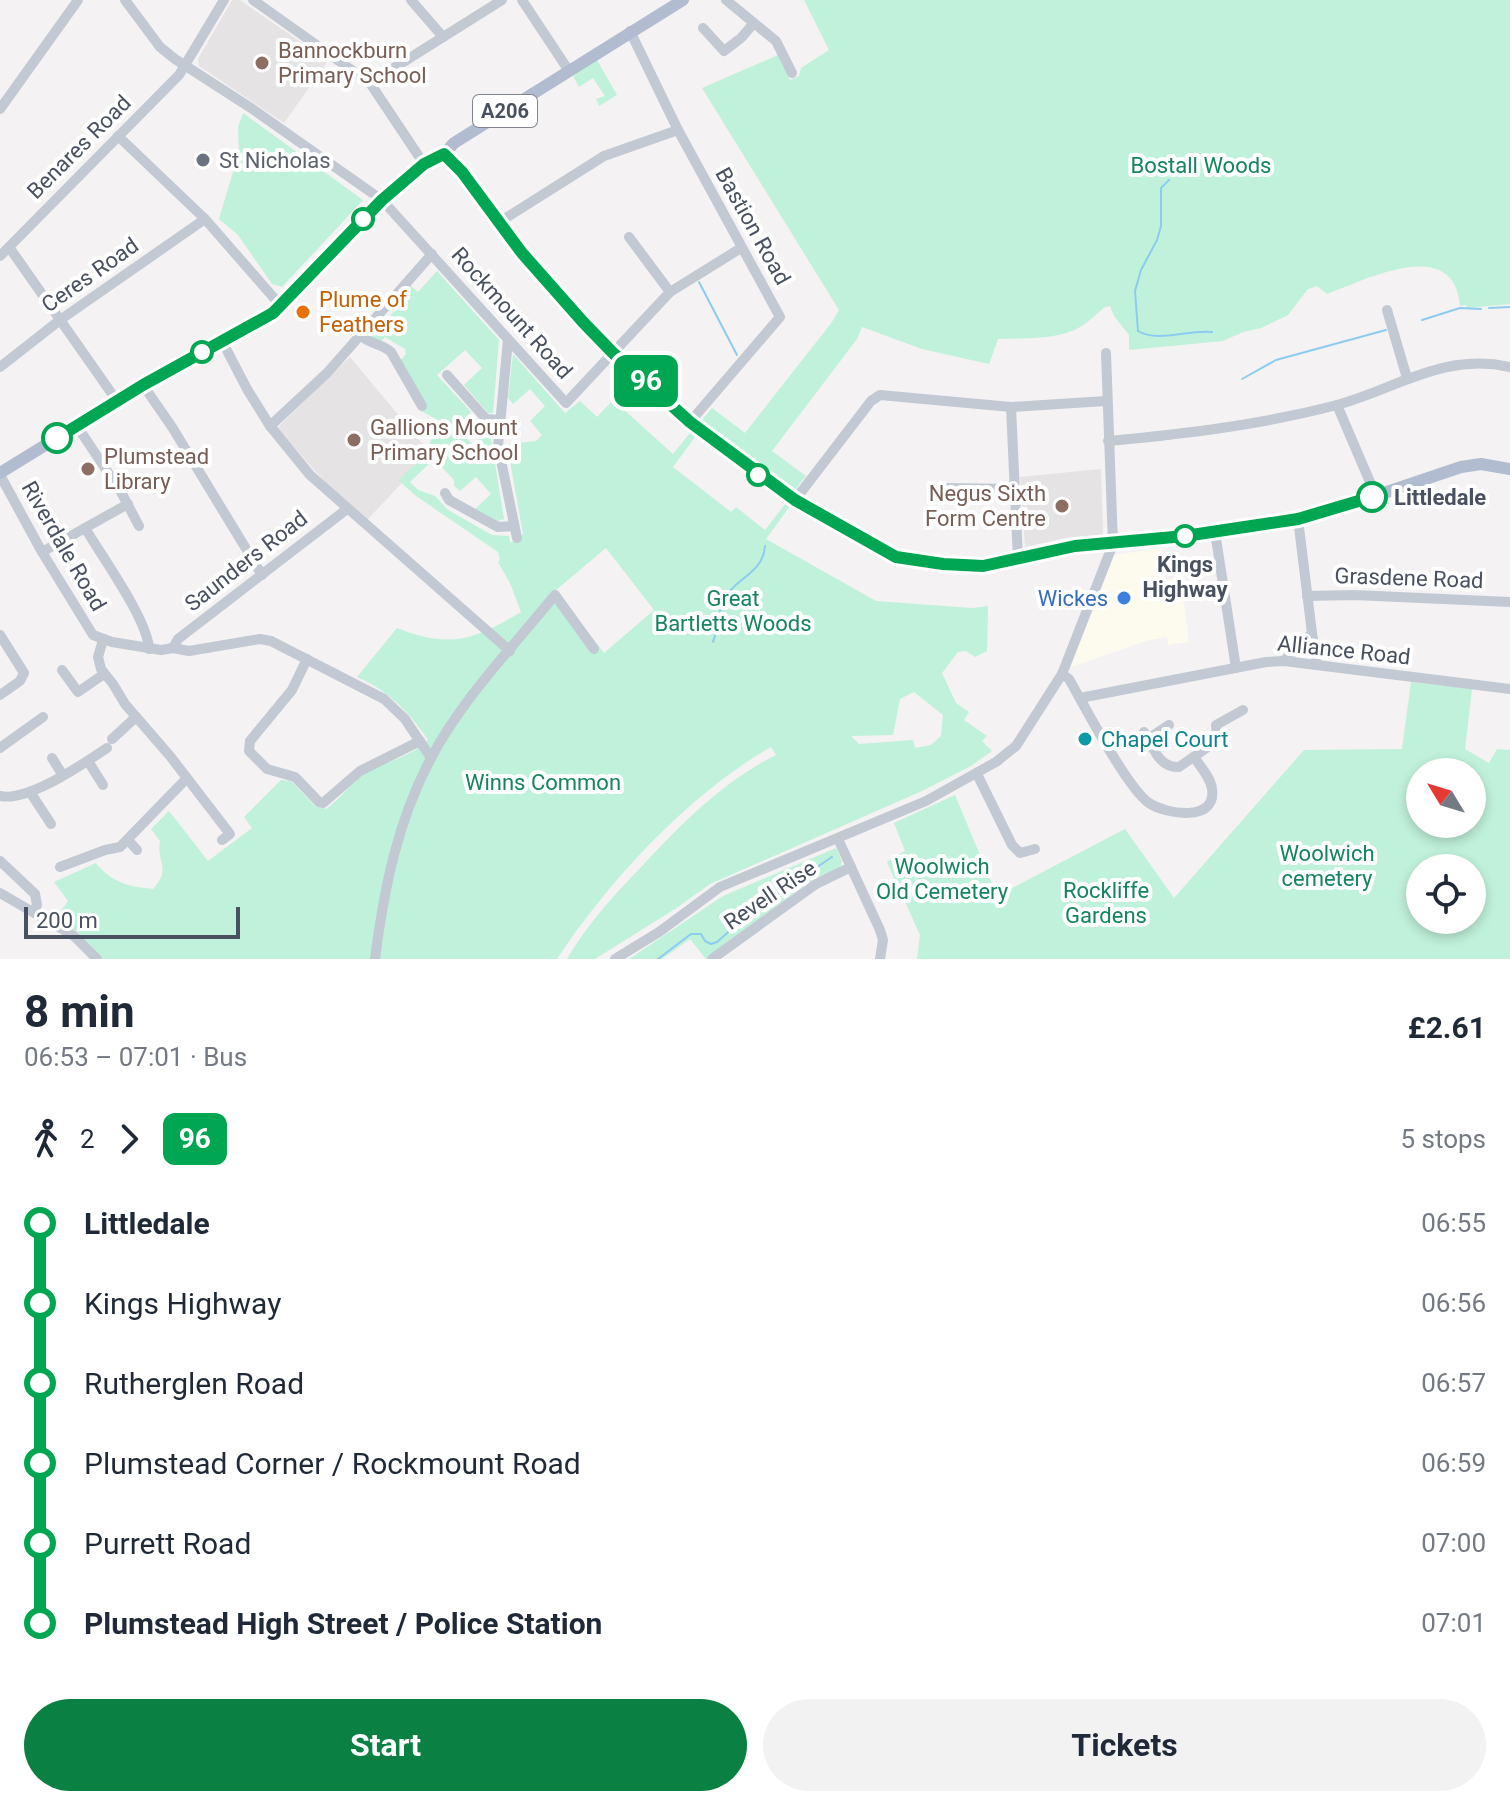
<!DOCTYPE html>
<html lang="en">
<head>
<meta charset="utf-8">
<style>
  :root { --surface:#fff; --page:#f2f2f3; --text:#1f2937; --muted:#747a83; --accent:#0b8043 }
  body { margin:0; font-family:Roboto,sans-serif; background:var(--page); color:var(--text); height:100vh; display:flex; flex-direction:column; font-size:30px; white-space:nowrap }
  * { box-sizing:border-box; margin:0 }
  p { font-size:26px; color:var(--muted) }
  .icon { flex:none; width:44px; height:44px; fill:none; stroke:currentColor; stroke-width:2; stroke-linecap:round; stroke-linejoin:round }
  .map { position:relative; height:959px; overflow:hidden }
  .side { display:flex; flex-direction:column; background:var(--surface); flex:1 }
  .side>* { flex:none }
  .badge { padding:0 16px; border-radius:12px; font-size:28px; line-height:52px }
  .needle { width:52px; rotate:308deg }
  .buttons { position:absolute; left:1406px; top:758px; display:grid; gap:16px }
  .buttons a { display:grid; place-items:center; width:80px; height:80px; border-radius:50%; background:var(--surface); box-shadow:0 4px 12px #0003; font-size:40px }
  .scale { position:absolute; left:24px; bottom:20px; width:216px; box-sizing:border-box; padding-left:8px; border:4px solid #495160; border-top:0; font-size:22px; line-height:28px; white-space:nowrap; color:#495160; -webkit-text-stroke:6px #fff; paint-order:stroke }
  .map>.badge { position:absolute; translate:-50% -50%; box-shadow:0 0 0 4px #fff }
  .legs { display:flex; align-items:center; gap:12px; height:88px; padding:0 24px; font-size:26px }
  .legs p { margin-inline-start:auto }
  .summary { display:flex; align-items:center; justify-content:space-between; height:136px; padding:0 24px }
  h1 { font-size:44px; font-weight:700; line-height:60px }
  .action { display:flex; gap:16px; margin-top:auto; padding:16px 24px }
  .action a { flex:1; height:92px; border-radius:48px; background:var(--accent); color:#fff; font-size:32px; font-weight:700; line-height:92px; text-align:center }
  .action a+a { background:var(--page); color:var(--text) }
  ul { padding:0 24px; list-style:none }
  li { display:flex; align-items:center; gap:28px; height:80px; font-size:30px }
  li i { display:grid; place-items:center; width:12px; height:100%; margin:0 10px; background:currentColor }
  li i::after { content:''; width:20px; height:20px; margin:-10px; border:6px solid; border-radius:50%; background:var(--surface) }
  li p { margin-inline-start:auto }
  li:first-child i { background:linear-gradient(#0000 50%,currentColor 0) }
  li:last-child i { background:linear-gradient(currentColor 50%,#0000 0) }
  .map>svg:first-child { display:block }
  .commercial { fill:#fdfbed }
  .education { fill:#e5e3e4 }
  .green { fill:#c0f1da; fill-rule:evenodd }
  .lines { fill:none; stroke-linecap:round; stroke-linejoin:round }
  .stream { stroke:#8dccef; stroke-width:2 }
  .minor { stroke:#c2c9d3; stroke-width:10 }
  .major { stroke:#b1bcd0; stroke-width:12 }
  .line-1-casing { stroke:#fff; stroke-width:18 }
  .line-1 { stroke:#00a651; stroke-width:12 }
  .education-dot { fill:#8d6e63; stroke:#fff; stroke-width:3 }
  .worship-dot { fill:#6b7280; stroke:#fff; stroke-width:3 }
  .stop-1-dot { fill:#fff; stroke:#00a651; stroke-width:4 }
  .food-dot { fill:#e8710a; stroke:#fff; stroke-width:3 }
  .shop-dot { fill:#3f7fe0; stroke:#fff; stroke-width:3 }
  .culture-dot { fill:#0f9aa8; stroke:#fff; stroke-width:3 }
  .labels { text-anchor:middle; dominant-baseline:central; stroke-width:8; stroke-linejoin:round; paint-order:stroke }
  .shield { fill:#fff; stroke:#808590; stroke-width:2 }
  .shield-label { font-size:20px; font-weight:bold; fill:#495160 }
  .education-label { font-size:22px; fill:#785e54; stroke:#fff; text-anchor:start }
  .street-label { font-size:22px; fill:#495160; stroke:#fff }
  .worship-label { font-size:22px; fill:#5b616d; stroke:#fff; text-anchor:start }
  .park-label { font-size:22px; fill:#15855e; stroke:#fff }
  .food-label { font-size:22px; fill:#c56008; stroke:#fff; text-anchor:start }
  .stop-label { font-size:22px; font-weight:bold; fill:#495160; stroke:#fff; text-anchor:start }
  .shop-label { font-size:22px; fill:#366cbe; stroke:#fff; text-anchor:end }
  .culture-label { font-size:22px; fill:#0d838f; stroke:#fff; text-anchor:start }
</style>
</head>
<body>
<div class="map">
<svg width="1510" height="959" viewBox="0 0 1510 959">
  <rect width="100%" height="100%" fill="#f4f2f2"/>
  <polygon class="commercial" points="1161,548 1165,580 1181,578 1189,642 1168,645 1167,637 1149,640 1071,667 1114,555"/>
  <g class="education">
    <polygon points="232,0 240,0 328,61 284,123 199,66 198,59"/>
    <polygon points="350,357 430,453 367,520 334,492 277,428"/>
    <polygon points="1101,469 1103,535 1066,538 1025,547 1020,477"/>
  </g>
  <g class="green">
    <path d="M 804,0 L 1510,0 L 1510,304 L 1467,308 L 1466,305 L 1460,306 C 1454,234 1366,280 1327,294 L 1317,286 L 1308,289 L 1288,315 L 1261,328 L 1243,332 L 1223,341 L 1129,350 L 1129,335 L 1114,316 L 1110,306 L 1105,307 C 1097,313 1089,322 1080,327 C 1059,340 1022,338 998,339 L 989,364 L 922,349 L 862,327 L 857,339 L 772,451 L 806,476 L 795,490 L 701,421 L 712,408 L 745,433 L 832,322 L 839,310 L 702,88 L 778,55 L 790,80 L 799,76 L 801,68 L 829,50 Z"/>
    <polygon points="597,60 617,95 599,106 596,99 605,96 593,78 579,87 573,76"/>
    <polygon points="243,113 363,200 282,287 272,284 238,235 219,219 239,152 238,127"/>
    <path d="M 437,271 L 499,340 L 493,413 L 488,413 L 464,385 L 482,368 L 465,350 L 437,375 L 471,412 L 456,427 L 473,445 L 482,437 L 491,438 L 504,519 L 498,521 L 475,509 L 491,494 L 476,477 L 460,491 L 454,486 L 454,480 L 434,459 L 410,482 L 418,490 L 435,496 L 448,510 L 492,535 L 509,536 L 510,543 L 523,534 L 507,444 L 536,441 L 542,435 L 530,421 L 545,406 L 530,389 L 513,404 L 508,398 L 513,354 L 565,413 L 580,401 L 597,417 L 613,400 L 673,454 L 690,433 L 695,437 L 673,467 L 731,512 L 736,507 L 765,530 L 786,503 L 790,506 L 766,539 L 876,601 L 972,608 L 988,606 L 987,651 L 975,657 L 966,651 L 958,652 L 942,673 L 956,703 L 969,712 L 964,720 L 987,736 L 982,741 L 992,751 L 971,766 L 922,791 L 710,884 L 678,907 L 595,959 L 567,959 C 588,923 615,894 644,864 C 683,822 724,781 776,755 L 771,747 C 690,793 608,881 557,959 L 103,959 L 78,932 L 54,921 L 68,901 L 54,882 L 96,863 C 110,882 130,887 153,889 C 172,868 156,863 160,841 L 151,829 L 169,811 L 208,861 L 252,828 L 244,817 L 281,780 L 291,781 L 314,805 L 326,809 C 342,798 352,780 370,771 C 390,760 412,756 428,740 C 409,712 389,691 357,677 L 397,628 C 450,649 474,640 521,612 L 510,583 L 498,562 L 500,560 L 498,552 L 416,496 L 398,480 L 429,452 L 427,449 L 440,421 L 421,411 L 425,405 L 400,361 L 406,354 L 405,349 L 385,337 L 381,342 L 367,336 L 378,320 L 384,323 L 395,310 L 391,307 L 410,285 L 418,292 ZM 606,548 L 654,610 L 604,653 L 556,590 ZM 914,692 L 943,715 L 941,736 L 931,745 L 915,748 L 913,740 L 859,744 L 851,736 L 893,735 L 900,699 Z"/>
    <path d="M 1411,682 L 1472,689 L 1465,749 L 1489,763 L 1497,749 L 1510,750 L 1510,959 L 917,959 L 920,935 L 887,862 L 905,851 L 894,823 L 955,795 L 997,896 L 1125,829 L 1174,898 L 1304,750 L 1402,749 ZM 1420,772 L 1472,772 L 1472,824 L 1420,824 ZM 1420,868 L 1472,868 L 1472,920 L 1420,920 Z"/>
    <polygon points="836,848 842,861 840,869 815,878 706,959 690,939 662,959 629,959 723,896"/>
  </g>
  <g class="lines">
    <g class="stream">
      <polyline points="1174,175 1185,170"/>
      <path d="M 1169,180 L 1161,188 L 1161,226 L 1157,240 L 1141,270 L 1135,291 L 1138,331 C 1158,343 1189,329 1212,332"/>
      <polyline points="699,282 737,355"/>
      <polyline points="1489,308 1510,307"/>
      <polyline points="1422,320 1460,308 1481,309"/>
      <polyline points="1242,379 1276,360 1386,330"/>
      <path d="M 713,642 C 718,628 718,611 724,599 C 735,578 763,574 765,546"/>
      <polyline points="658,959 691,934 701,934 705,941 711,944 717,942 751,912 832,857"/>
    </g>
    <g class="minor">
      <polyline points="125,0 160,47 175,59 251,108 382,200 566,403 670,292 741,248"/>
      <polyline points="253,0 370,83 424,164"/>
      <polyline points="411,0 443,37"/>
      <polyline points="522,0 569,71"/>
      <polyline points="726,0 776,41 792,73"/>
      <polyline points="703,28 724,51 741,38 754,23"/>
      <polyline points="630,31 678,130 780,317 690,422"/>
      <polyline points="370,83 502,0"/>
      <polyline points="0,109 78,0"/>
      <polyline points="118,136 205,219 281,306"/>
      <polyline points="498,223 604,156 678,130"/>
      <polyline points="629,237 670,292"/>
      <polyline points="9,247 117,401"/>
      <polyline points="0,256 179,75 224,0"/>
      <polyline points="1387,310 1407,378"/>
      <path d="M 360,335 C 369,344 382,344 391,352 L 422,406"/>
      <polyline points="508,340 498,446 517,538"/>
      <polyline points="222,341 247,389 270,426 310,475 510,651"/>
      <polyline points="0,367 60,320 205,219"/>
      <polyline points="447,375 486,419 500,420"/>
      <polyline points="143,385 172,427 262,575"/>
      <polyline points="1337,405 1376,496"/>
      <polyline points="1011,407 1018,559"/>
      <polyline points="77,426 121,492 139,526"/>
      <polyline points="270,426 327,373 432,254"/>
      <path d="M 1108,441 C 1185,434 1259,425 1333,406 C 1395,390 1442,352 1510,367"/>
      <polyline points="0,475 42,552 93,635 112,642 161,650 173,648 189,651 260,639 271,641 384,699 405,719 431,758"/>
      <polyline points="946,488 1016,489"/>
      <polyline points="445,493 449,500 498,527 514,526"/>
      <polyline points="795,500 871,401 880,395 1011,407 1106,401"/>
      <path d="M 85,528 C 101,555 148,620 149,649"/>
      <polyline points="1215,532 1236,668"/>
      <polyline points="42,552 128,504"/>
      <polyline points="1307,596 1354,595 1510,602"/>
      <polyline points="1312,633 1317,665"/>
      <polyline points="0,635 24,673 20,681 0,695"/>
      <polyline points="103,640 98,657 101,669 113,684 125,704 170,756 230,834 222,840"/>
      <polyline points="173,648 178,639 347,509"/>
      <polyline points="307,659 292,690 250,741 249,751 267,769 295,777 319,802 323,803 360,771 420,741"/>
      <polyline points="1284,661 1312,633 1298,519"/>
      <polyline points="62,670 78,692 104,674"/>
      <path d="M 1062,674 L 1069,679 C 1084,705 1127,788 1149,803 C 1165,814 1217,823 1212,789 C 1211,778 1200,766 1194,757"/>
      <polyline points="1080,698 1266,662 1284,661 1510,689"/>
      <path d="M 1144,732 C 1153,747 1159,768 1179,767 L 1215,742 L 1217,738 L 1216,725 L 1243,710"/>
      <polyline points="112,739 136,717"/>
      <polyline points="1148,739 1169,725"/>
      <polyline points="0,748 43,717"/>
      <polyline points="52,758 62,774"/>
      <polyline points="88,761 103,785"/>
      <polyline points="977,774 1012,845 1020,853 1035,849"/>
      <polyline points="30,792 51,824"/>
      <path d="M 0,796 C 28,802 83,764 107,748"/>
      <polyline points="838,839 880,930 883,940 880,959"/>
      <polyline points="128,840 137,850"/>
      <polyline points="0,861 35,894 37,905 33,912"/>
      <polyline points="60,867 105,850 120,847 187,778"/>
      <polyline points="0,893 74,936 97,959"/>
      <path d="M 375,959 C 384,889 397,823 430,760 C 461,700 512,648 555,595 L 594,649"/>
      <polyline points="615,959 659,932 720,887 926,801 996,762 1016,746 1062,674 1113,544 1106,353"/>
      <polyline points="712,959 816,884 851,867"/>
    </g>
    <g class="major">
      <polyline points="444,154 462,172 522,253 583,322 612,352 690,422 795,500 896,557 943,564 983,566 1075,546 1185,536 1298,519 1372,497 1461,467 1481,464 1510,469"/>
      <polyline points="0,473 143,385 273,313 382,200 424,164 444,154 454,143 683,0"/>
    </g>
  </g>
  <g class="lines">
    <defs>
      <polyline id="line-1" points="57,438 143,385 273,313 382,200 424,164 444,154 462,172 522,253 583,322 612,352 690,422 795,500 896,557 943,564 983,566 1075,546 1185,536 1298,519 1372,497"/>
    </defs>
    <use href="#line-1" class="line-1-casing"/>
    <use href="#line-1" class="line-1"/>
  </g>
  <g class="education-dot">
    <circle cx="262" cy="63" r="8"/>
    <circle cx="354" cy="440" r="8"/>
    <circle cx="88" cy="469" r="8"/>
    <circle cx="1062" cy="506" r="8"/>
  </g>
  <circle class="worship-dot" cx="203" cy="160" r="8"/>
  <g class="stop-1-dot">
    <circle cx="363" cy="219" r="10"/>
    <circle cx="202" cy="352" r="10"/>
    <circle cx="57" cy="438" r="14"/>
    <circle cx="758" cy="475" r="10"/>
    <circle cx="1372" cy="497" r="14"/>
    <circle cx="1185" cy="536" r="10"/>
  </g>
  <circle class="food-dot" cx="303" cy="312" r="8"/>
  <circle class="shop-dot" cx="1124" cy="598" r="8"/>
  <circle class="culture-dot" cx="1085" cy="739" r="8"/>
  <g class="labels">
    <rect class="shield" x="473" y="95" width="64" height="32" rx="6"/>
    <g class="shield-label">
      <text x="505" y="111">A206</text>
    </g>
    <g class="education-label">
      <text x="278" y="50">Bannockburn<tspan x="278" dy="25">Primary School</tspan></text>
      <text x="370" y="427">Gallions Mount<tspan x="370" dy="25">Primary School</tspan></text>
      <text x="104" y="456">Plumstead<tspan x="104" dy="25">Library</tspan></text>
      <text x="1046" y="493" text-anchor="end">Negus Sixth<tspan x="1046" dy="25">Form Centre</tspan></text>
    </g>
    <g class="street-label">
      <text transform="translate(79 147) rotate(-45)">Benares Road</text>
      <text transform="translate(753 226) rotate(61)">Bastion Road</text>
      <text transform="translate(90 275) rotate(-35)">Ceres Road</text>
      <text transform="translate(512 313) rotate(48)">Rockmount Road</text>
      <text transform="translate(64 546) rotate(60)">Riverdale Road</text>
      <text transform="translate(246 561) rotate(-38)">Saunders Road</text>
      <text transform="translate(1409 578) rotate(2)">Grasdene Road</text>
      <text transform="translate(1344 650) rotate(6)">Alliance Road</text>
      <text transform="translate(770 895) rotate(-34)">Revell Rise</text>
    </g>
    <g class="worship-label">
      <text x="219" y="160">St Nicholas</text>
    </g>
    <g class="park-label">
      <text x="1201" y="165">Bostall Woods</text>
      <text x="733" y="598">Great<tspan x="733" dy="25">Bartletts Woods</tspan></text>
      <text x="543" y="782">Winns Common</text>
      <text x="1327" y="853">Woolwich<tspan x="1327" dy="25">cemetery</tspan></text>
      <text x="942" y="866">Woolwich<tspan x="942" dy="25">Old Cemetery</tspan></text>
      <text x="1106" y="890">Rockliffe<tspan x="1106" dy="25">Gardens</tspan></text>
    </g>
    <g class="food-label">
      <text x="319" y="299">Plume of<tspan x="319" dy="25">Feathers</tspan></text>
    </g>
    <g class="stop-label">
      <text x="1394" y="497">Littledale</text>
      <text x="1185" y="564" text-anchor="middle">Kings<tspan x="1185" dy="25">Highway</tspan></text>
    </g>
    <g class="shop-label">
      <text x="1108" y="598">Wickes</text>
    </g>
    <g class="culture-label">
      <text x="1101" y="739">Chapel Court</text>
    </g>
  </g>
</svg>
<div class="buttons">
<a><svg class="needle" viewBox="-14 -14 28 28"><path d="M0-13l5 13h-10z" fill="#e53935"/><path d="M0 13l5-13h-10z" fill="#747a83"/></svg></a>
<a><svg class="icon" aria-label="locate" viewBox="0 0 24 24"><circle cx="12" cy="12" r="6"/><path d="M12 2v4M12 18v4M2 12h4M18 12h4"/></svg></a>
</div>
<div class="scale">200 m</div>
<b class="badge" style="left:646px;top:381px;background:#00a651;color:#fff">96</b>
</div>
<section class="side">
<div class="summary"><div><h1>8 min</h1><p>06:53 – 07:01 · Bus</p></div><b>£2.61</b></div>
<div class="legs"><svg class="icon" aria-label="walk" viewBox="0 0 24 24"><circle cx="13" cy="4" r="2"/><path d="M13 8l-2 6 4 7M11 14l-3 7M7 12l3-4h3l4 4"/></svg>2<svg class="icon" aria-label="forward" viewBox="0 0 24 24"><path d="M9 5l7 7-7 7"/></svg><b class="badge" style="background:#00a651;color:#fff">96</b><p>5 stops</p></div>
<ul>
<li><i style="color:#00a651"></i><b>Littledale</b><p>06:55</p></li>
<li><i style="color:#00a651"></i><span>Kings Highway</span><p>06:56</p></li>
<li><i style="color:#00a651"></i><span>Rutherglen Road</span><p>06:57</p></li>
<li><i style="color:#00a651"></i><span>Plumstead Corner / Rockmount Road</span><p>06:59</p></li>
<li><i style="color:#00a651"></i><span>Purrett Road</span><p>07:00</p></li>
<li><i style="color:#00a651"></i><b>Plumstead High Street / Police Station</b><p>07:01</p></li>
</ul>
<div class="action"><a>Start</a><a>Tickets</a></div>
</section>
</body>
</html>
